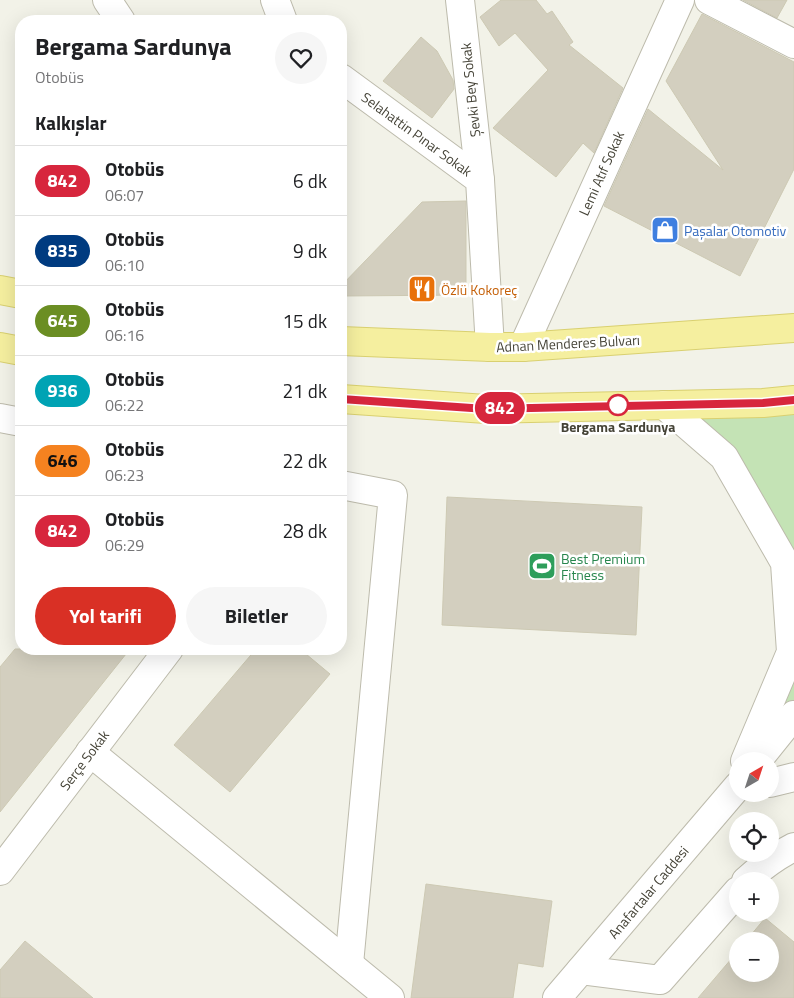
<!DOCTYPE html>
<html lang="tr">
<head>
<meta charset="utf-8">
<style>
  :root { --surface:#fff; --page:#f6f6f6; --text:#202124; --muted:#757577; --line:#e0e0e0; --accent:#d93025 }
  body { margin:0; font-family:"Titillium Web",sans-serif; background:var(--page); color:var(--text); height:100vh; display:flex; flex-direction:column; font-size:19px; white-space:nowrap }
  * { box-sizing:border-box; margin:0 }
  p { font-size:16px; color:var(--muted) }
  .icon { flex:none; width:28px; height:28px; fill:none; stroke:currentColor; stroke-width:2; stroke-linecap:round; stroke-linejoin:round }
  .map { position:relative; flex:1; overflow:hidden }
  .drawer { position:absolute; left:15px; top:15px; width:332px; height:640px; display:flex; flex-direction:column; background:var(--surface); border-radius:20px; box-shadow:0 5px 20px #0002 }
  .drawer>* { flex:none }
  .badge { padding:0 10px; border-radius:16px; font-size:18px; line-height:32px }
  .needle { width:32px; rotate:39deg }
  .tools { position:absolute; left:729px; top:752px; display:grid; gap:10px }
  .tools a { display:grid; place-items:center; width:50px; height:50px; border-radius:50%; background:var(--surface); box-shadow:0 5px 20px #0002; font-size:25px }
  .map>.badge { position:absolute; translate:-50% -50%; box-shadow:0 0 0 2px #fff }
  h2 { padding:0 20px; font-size:19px; line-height:45px }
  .round { display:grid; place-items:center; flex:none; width:52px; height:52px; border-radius:26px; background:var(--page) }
  .headline { display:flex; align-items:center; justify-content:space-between; height:85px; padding:0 20px }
  h1 { font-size:24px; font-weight:700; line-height:38px }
  .action { display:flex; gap:10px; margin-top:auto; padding:10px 20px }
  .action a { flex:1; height:58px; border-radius:30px; background:var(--accent); color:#fff; font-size:20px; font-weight:700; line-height:58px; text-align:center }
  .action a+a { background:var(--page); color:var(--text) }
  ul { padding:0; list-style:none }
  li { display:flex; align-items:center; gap:15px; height:70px; padding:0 20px; border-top:1px solid var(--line) }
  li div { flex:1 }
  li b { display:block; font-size:19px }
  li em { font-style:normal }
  li .badge { min-width:55px; font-weight:700; text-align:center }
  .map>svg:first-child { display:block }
  .green { fill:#c4e3b5 }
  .building { fill:#d3cfbf; stroke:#cdc9b3 }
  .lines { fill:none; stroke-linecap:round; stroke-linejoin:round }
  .minor-casing { stroke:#bdbbac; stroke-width:30 }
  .major-casing { stroke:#d9d070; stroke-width:30 }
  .minor { stroke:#fff; stroke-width:28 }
  .major { stroke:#f5ef9f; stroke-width:28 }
  .line-casing { stroke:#fff; stroke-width:11 }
  .line { stroke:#d7263d; stroke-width:8 }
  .stop-dot { fill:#fff; stroke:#d7263d; stroke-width:2.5 }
  .labels { text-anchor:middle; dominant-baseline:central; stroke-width:5; stroke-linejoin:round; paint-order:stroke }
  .street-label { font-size:14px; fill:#454337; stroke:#fff }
  .shop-label { font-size:14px; fill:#366cbe; stroke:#fff; text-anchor:start }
  .food-label { font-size:14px; fill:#c56008; stroke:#fff; text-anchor:start }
  .stop-label { font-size:14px; font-weight:bold; fill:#454337; stroke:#fff }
  .leisure-label { font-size:14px; fill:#27864d; stroke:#fff; text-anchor:start }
</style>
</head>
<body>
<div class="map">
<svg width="794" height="998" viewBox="0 0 794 998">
  <rect width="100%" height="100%" fill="#f2f2e8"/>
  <polygon class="green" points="794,400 794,715 757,761 791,652 785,563 724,457 664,405"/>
  <g class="building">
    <polygon points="501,0 536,0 547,14 552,11 573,42 569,45 623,88 594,153 583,143 556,177 493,128 548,70 515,33 499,46 480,17"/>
    <polygon points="743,0 787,0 777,18"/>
    <polygon points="702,14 794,62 794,169 740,276 604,206 648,109 723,170 666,81"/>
    <polygon points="421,37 437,51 453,80 454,89 432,118 383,81"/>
    <polygon points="466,201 466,295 341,296 341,286 422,202"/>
    <polygon points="447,497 642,507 636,635 442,625"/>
    <polygon points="15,649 130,649 0,812 0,667"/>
    <polygon points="256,649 300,649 330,674 230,792 174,745"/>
    <polygon points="426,884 552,901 543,967 518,963 513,998 411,998"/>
    <polygon points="765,918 794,942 794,998 698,998 738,951 738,974 770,974 770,941 746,941"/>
    <polygon points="25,941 93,998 0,998 0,970"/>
  </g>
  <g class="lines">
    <defs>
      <g id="minor">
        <polyline points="107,0 121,21"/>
        <polyline points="275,0 283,21"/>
        <polyline points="460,0 480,180"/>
        <polyline points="709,0 794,44"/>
        <polyline points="341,78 480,180 490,347"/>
        <polyline points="523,347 680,0"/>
        <polyline points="664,405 724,457 785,563 791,652 745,761"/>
        <polyline points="0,418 21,422"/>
        <polyline points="341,485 393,495 349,964"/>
        <polyline points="90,752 390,998"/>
        <polyline points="757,761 794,715"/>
        <polyline points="770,783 794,777"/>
        <polyline points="0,871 169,649"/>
        <path d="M 746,881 C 761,867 776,856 794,847"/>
        <polyline points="581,970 660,980 738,891"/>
        <polyline points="557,998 738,786"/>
      </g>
      <g id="major">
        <polyline points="0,290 21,294"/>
        <polyline points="341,341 490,347 523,347 794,328"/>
        <polyline points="0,347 21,351"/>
        <polyline points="341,399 486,409 763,403 794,400"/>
      </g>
    </defs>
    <use href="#minor" class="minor-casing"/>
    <use href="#major" class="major-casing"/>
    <use href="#minor" class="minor"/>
    <use href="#major" class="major"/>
  </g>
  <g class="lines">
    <defs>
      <polyline id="line" points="341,399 486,409 763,403 794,400"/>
    </defs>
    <use href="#line" class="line-casing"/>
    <use href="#line" class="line"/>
  </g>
  <defs>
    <symbol id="shop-square" viewBox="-11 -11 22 22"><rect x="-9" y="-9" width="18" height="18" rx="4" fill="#3f7fe0" stroke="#fff"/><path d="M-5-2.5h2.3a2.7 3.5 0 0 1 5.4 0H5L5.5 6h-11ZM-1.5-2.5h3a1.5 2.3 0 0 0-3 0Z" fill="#fff"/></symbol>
    <symbol id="restaurant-square" viewBox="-11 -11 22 22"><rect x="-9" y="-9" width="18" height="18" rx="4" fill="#e8710a" stroke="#fff"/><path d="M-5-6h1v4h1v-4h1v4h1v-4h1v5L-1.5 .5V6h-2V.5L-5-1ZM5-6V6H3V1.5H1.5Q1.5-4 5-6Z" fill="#fff"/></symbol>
    <symbol id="stadium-square" viewBox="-11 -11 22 22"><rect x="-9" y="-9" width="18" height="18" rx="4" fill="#2e9e5b" stroke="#fff"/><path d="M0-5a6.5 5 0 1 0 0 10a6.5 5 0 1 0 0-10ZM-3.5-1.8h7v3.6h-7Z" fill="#fff"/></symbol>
  </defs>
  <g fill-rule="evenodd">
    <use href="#shop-square" x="649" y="214" width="32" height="32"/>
    <use href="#restaurant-square" x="406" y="273" width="32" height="32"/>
    <use href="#stadium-square" x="526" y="550" width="32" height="32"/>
  </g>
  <circle class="stop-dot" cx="618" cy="405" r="10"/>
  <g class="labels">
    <g class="street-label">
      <text transform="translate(470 90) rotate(-96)">Şevki Bey Sokak</text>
      <text transform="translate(417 134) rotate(36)">Selahattin Pınar Sokak</text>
      <text transform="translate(601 173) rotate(-66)">Lemi Atıf Sokak</text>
      <text transform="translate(568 343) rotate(-3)">Adnan Menderes Bulvarı</text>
      <text transform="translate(84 760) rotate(-53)">Serçe Sokak</text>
      <text transform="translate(648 892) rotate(-50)">Anafartalar Caddesi</text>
    </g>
    <g class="shop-label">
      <text x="684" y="230">Paşalar Otomotiv</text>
    </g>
    <g class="food-label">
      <text x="441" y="289">Özlü Kokoreç</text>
    </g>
    <g class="stop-label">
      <text x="618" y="426">Bergama Sardunya</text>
    </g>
    <g class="leisure-label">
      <text x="561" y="558">Best Premium<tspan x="561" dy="16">Fitness</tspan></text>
    </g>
  </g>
</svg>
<div class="tools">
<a><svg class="needle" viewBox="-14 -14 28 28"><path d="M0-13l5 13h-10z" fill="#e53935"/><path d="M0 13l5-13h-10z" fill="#757577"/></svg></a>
<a><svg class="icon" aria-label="locate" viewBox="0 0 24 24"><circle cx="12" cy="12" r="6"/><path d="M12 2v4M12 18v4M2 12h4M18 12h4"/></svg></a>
<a>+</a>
<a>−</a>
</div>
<b class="badge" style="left:500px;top:408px;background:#d7263d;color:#fff">842</b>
<section class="drawer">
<div class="headline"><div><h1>Bergama Sardunya</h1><p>Otobüs</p></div><a class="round"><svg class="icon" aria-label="heart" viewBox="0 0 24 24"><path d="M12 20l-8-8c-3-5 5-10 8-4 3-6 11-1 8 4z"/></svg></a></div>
<h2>Kalkışlar</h2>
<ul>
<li><span class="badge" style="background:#d7263d;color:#fff">842</span><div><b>Otobüs</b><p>06:07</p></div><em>6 dk</em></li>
<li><span class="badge" style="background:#003b80;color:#fff">835</span><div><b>Otobüs</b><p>06:10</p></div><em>9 dk</em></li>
<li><span class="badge" style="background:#6b8e23;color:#fff">645</span><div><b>Otobüs</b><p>06:16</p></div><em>15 dk</em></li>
<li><span class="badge" style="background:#00a3b4;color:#fff">936</span><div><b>Otobüs</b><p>06:22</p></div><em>21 dk</em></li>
<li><span class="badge" style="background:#f58220;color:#111">646</span><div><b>Otobüs</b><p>06:23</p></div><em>22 dk</em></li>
<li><span class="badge" style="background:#d7263d;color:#fff">842</span><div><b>Otobüs</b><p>06:29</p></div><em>28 dk</em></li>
</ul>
<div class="action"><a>Yol tarifi</a><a>Biletler</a></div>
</section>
</div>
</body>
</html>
